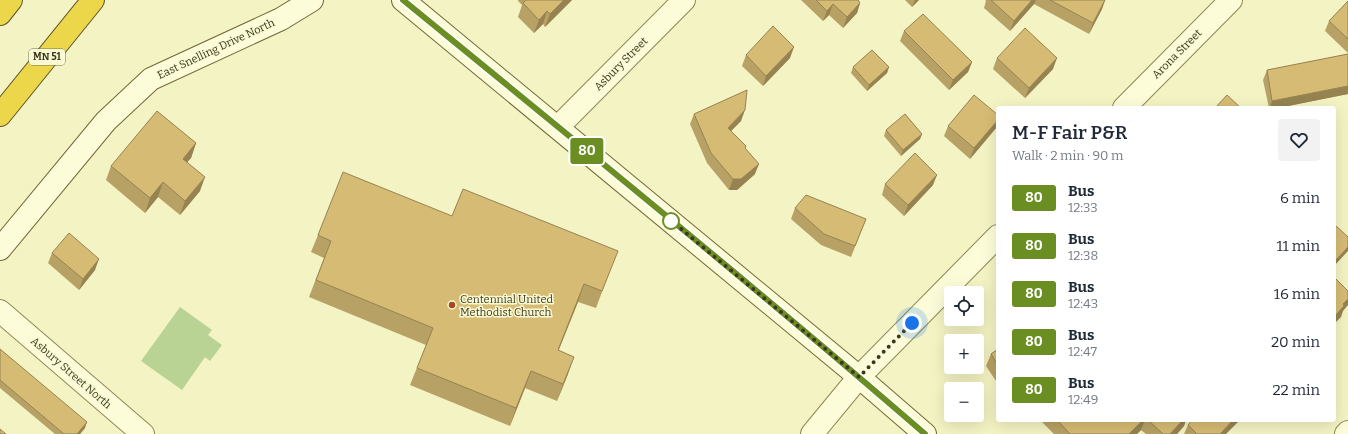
<!DOCTYPE html>
<html lang="en">
<head>
<meta charset="utf-8">
<style>
  :root { --surface:#fff; --page:#f2f2f3; --text:#1f2937; --muted:#747a83 }
  body { margin:0; font-family:Bitter,serif; background:var(--page); color:var(--text); height:100vh; display:flex; flex-direction:column; font-size:15px; white-space:nowrap }
  * { box-sizing:border-box; margin:0 }
  p { font-size:13px; color:var(--muted) }
  .icon { flex:none; width:22px; height:22px; fill:none; stroke:currentColor; stroke-width:2; stroke-linecap:round; stroke-linejoin:round }
  .map { position:relative; flex:1; overflow:hidden }
  .side { position:absolute; left:996px; top:106px; width:340px; height:316px; display:flex; flex-direction:column; background:var(--surface); border-radius:4px; box-shadow:0 4px 16px #0002 }
  .side>* { flex:none }
  .badge { padding:0 8px; border-radius:3px; font-size:14px; line-height:26px }
  .fabs { position:absolute; left:944px; top:286px; display:grid; gap:8px }
  .fabs a { display:grid; place-items:center; width:40px; height:40px; border-radius:4px; background:var(--surface); box-shadow:0 4px 16px #0002; font-size:20px }
  .you { position:absolute; width:20px; height:20px; margin:-10px; border:3px solid #fff; border-radius:50%; background:#1a73e8; box-shadow:0 0 0 6px #1a73e833 }
  .map>.badge { position:absolute; translate:-50% -50%; box-shadow:0 0 0 2px #fff }
  .round { display:grid; place-items:center; flex:none; width:42px; height:42px; border-radius:4px; background:var(--page) }
  .summary { display:flex; align-items:center; justify-content:space-between; height:68px; padding:0 16px }
  h1 { font-size:19px; font-weight:600; line-height:30px }
  ul { padding:0; list-style:none }
  li { display:flex; align-items:center; gap:12px; height:48px; padding:0 16px }
  li div { flex:1 }
  li b { display:block; font-size:15px }
  li em { font-style:normal }
  li .badge { min-width:44px; font-weight:700; text-align:center }
  .map>svg:first-child { display:block }
  .green { fill:#b9d395 }
  .lines { fill:none; stroke-linecap:round; stroke-linejoin:round }
  .street-casing { stroke:#908757; stroke-width:24 }
  .secondary-casing { stroke:#72673a; stroke-width:24 }
  .highway-casing { stroke:#5e522c; stroke-width:24 }
  .street { stroke:#fcfdd8; stroke-width:22 }
  .secondary { stroke:#fcfdd8; stroke-width:22 }
  .highway { stroke:#ecd74a; stroke-width:22 }
  .wall { fill:#b8a164 }
  .shaded-wall { fill:#968351 }
  .building { fill:#d6bb74; stroke:#968351 }
  .line-casing { stroke:#fff; stroke-width:9 }
  .line { stroke:#6b8e23; stroke-width:6 }
  .walk { stroke:#3e371d; stroke-width:4; stroke-dasharray:0 7.2 }
  .stop-dot { fill:#fff; stroke:#6b8e23; stroke-width:2 }
  .poi-dot { fill:#a7481f; stroke:#f9fad4; stroke-width:1.5 }
  .labels { text-anchor:middle; dominant-baseline:central; stroke-width:3; stroke-linejoin:round; paint-order:stroke }
  .shield { fill:#f9fad4; stroke:#767254; stroke-width:1 }
  .shield-label { font-size:10px; font-weight:bold; fill:#3e371d }
  .street-label { font-size:11px; fill:#3e371d; stroke:#f9fad4 }
  .poi-label { font-size:11px; fill:#3e371d; stroke:#f9fad4; text-anchor:start }
</style>
</head>
<body>
<div class="map">
<svg width="1348" height="434" viewBox="0 0 1348 434">
  <rect width="100%" height="100%" fill="#f3f3c3"/>
  <polygon class="green" points="180,307 212,330 208,335 222,345 210,361 205,357 182,390 141,361"/>
  <g class="lines">
    <defs>
      <g id="street">
        <polyline points="1124,108 1231,0"/>
        <polyline points="558,127 684,0"/>
        <polyline points="0,311 143,434"/>
        <polyline points="812,434 859,377 998,236"/>
        <polyline points="1346,434 1348,432"/>
      </g>
      <g id="secondary">
        <polyline points="403,0 859,377 925,434"/>
        <polyline points="0,249 106,121 151,79 281,19 312,0"/>
      </g>
      <g id="highway">
        <polyline points="0,14 11,0"/>
        <polyline points="0,115 93,0"/>
      </g>
    </defs>
    <use href="#street" class="street-casing"/>
    <use href="#secondary" class="secondary-casing"/>
    <use href="#highway" class="highway-casing"/>
    <use href="#street" class="street"/>
    <use href="#secondary" class="secondary"/>
    <use href="#highway" class="highway"/>
  </g>
  <g class="wall">
    <polygon points="518,0 572,0 545,27 543,24 534,33 518,17 522,5 518,1"/>
    <polygon points="801,0 858,0 860,3 857,13 843,28 829,15 823,21"/>
    <polygon points="905,0 919,0 912,7"/>
    <polygon points="985,0 1105,0 1102,9 1089,34 1034,4 1010,31 984,8 986,1"/>
    <polygon points="1348,1 1348,53 1325,31 1329,21"/>
    <polygon points="904,31 972,62 968,72 949,90 900,41"/>
    <polygon points="1348,54 1348,94 1278,108 1269,108 1263,80 1267,70"/>
    <polygon points="746,55 790,58 763,86 742,66"/>
    <polygon points="997,58 1053,69 1025,98 993,69"/>
    <polygon points="853,67 889,67 887,73 867,91 851,73"/>
    <polygon points="694,114 741,121 731,131 746,146 745,148 755,174 737,190 729,190 707,163 690,124"/>
    <polygon points="948,126 996,128 970,159 944,136"/>
    <polygon points="886,130 922,134 920,139 901,156 884,136"/>
    <polygon points="196,143 191,158 187,162 200,191 180,215 158,197 145,213 106,180 111,166"/>
    <polygon points="885,184 933,185 904,216 882,195"/>
    <polygon points="795,208 866,219 851,257 821,245 791,219"/>
    <polygon points="452,216 611,268 596,308 578,302 558,350 568,374 557,401 525,388 510,426 410,385 426,345 309,297 324,258 311,252 318,235"/>
    <polygon points="52,253 95,270 79,290 48,263"/>
    <polygon points="0,349 85,428 80,434 55,434 0,388"/>
    <polygon points="998,349 998,384 986,366 991,354"/>
    <polygon points="1040,420 1186,420 1184,426 1177,434 1146,434 1141,430 1137,434 1054,434"/>
    <polygon points="1188,425 1226,434 1184,434"/>
  </g>
  <g class="shaded-wall">
    <polygon points="564,0 572,0 545,27 550,14"/>
    <polygon points="915,0 919,0 912,7"/>
    <polygon points="1032,0 1036,0 1034,4 1010,31 1014,21"/>
    <polygon points="1105,0 1102,9 1089,34 1093,23"/>
    <polygon points="860,3 857,13 843,28 847,17"/>
    <polygon points="833,4 829,15 823,21 827,11"/>
    <polygon points="547,11 543,24 534,33 539,20"/>
    <polygon points="794,47 790,58 763,86 766,76"/>
    <polygon points="1057,58 1053,69 1025,98 1029,88"/>
    <polygon points="972,62 968,72 949,90 953,80"/>
    <polygon points="889,67 887,73 867,91 869,85"/>
    <polygon points="1348,86 1348,94 1278,108 1270,108 1272,101"/>
    <polygon points="745,110 741,121 724,138 728,128"/>
    <polygon points="998,120 998,124 996,128 970,159 974,148"/>
    <polygon points="922,134 920,139 901,156 903,150"/>
    <polygon points="196,143 191,158 178,173 183,159"/>
    <polygon points="759,164 755,174 737,190 729,190 733,179"/>
    <polygon points="937,175 933,185 904,216 908,205"/>
    <polygon points="205,177 200,191 180,215 185,201"/>
    <polygon points="163,182 158,197 145,213 150,198"/>
    <polygon points="1348,247 1348,251 1334,266 1335,261"/>
    <polygon points="99,259 95,270 79,290 83,279"/>
    <polygon points="584,284 578,302 552,367 558,350"/>
    <polygon points="1348,299 1348,305 1343,311 1341,317 1334,324 1334,317 1343,304"/>
    <polygon points="574,357 568,374 557,401 563,384"/>
    <polygon points="531,371 525,388 510,426 516,408"/>
    <polygon points="1143,420 1145,420 1141,430 1137,434 1129,434"/>
    <polygon points="1183,420 1186,420 1184,426 1177,434 1170,434"/>
    <polygon points="1233,420 1240,420 1226,434 1220,434"/>
    <polygon points="87,422 85,428 80,434 77,434"/>
  </g>
  <g class="building">
    <polygon points="526,0 564,0 550,14 547,11 539,20 523,3"/>
    <polygon points="816,0 858,0 860,3 847,17 833,4 827,11"/>
    <polygon points="991,0 1032,0 1014,21"/>
    <polygon points="1050,0 1105,0 1093,23"/>
    <polygon points="1348,1 1348,39 1329,21"/>
    <polygon points="923,14 972,62 953,80 904,31"/>
    <polygon points="773,26 794,47 766,76 746,55"/>
    <polygon points="1025,28 1057,58 1029,88 997,58"/>
    <polygon points="872,50 889,67 869,85 853,67"/>
    <polygon points="1348,54 1348,86 1272,101 1267,70"/>
    <polygon points="747,90 745,110 728,128 746,146 745,148 759,164 741,179 733,179 711,153 694,114"/>
    <polygon points="974,95 998,115 998,120 974,148 948,126"/>
    <polygon points="1227,95 1241,108 1215,108"/>
    <polygon points="157,111 196,143 183,159 205,177 185,201 163,182 150,198 111,166"/>
    <polygon points="905,114 922,134 903,150 886,130"/>
    <polygon points="915,153 937,175 908,205 885,184"/>
    <polygon points="343,172 452,216 463,189 618,251 602,291 584,284 558,350 574,357 563,384 531,371 516,408 417,368 433,328 316,280 331,241 318,235"/>
    <polygon points="806,195 866,219 855,246 824,234 795,208"/>
    <polygon points="1335,225 1348,237 1348,247 1335,261 1334,260 1334,226"/>
    <polygon points="69,233 99,259 83,279 52,253"/>
    <polygon points="1334,277 1348,291 1348,299 1343,304 1344,306 1334,317"/>
    <polygon points="0,349 87,422 77,434 64,434 0,380"/>
    <polygon points="998,349 998,365 991,354"/>
    <polygon points="1057,420 1143,420 1129,434 1070,434"/>
    <polygon points="1148,420 1183,420 1170,434 1163,434"/>
    <polygon points="1192,420 1233,420 1220,434 1197,434 1188,425"/>
    <polygon points="0,429 6,434 0,434"/>
  </g>
  <g class="lines">
    <defs>
      <path id="line" d="M 403,0 C 578,143 754,286 925,434"/>
    </defs>
    <use href="#line" class="line-casing"/>
    <use href="#line" class="line"/>
    <polyline class="walk" points="671,221 668,218 859,377 912,323"/>
  </g>
  <circle class="stop-dot" cx="671" cy="221" r="8"/>
  <circle class="poi-dot" cx="452" cy="305" r="4"/>
  <g class="labels">
    <rect class="shield" x="29" y="49" width="36" height="16" rx="3"/>
    <g class="shield-label">
      <text x="47" y="57">MN 51</text>
    </g>
    <g class="street-label">
      <text transform="translate(216 49) rotate(-25)">East Snelling Drive North</text>
      <text transform="translate(1177 54) rotate(-45)">Arona Street</text>
      <text transform="translate(621 64) rotate(-45)">Asbury Street</text>
      <text transform="translate(71 373) rotate(41)">Asbury Street North</text>
    </g>
    <g class="poi-label">
      <text x="460" y="299">Centennial United<tspan x="460" dy="13">Methodist Church</tspan></text>
    </g>
  </g>
</svg>
<div class="fabs">
<a><svg class="icon" aria-label="locate" viewBox="0 0 24 24"><circle cx="12" cy="12" r="6"/><path d="M12 2v4M12 18v4M2 12h4M18 12h4"/></svg></a>
<a>+</a>
<a>−</a>
</div>
<div class="you" style="left:912px;top:323px"></div>
<b class="badge" style="left:587px;top:151px;background:#6b8e23;color:#fff">80</b>
<section class="side">
<div class="summary"><div><h1>M-F Fair P&amp;R</h1><p>Walk · 2 min · 90 m</p></div><a class="round"><svg class="icon" aria-label="heart" viewBox="0 0 24 24"><path d="M12 20l-8-8c-3-5 5-10 8-4 3-6 11-1 8 4z"/></svg></a></div>
<ul>
<li><span class="badge" style="background:#6b8e23;color:#fff">80</span><div><b>Bus</b><p>12:33</p></div><em>6 min</em></li>
<li><span class="badge" style="background:#6b8e23;color:#fff">80</span><div><b>Bus</b><p>12:38</p></div><em>11 min</em></li>
<li><span class="badge" style="background:#6b8e23;color:#fff">80</span><div><b>Bus</b><p>12:43</p></div><em>16 min</em></li>
<li><span class="badge" style="background:#6b8e23;color:#fff">80</span><div><b>Bus</b><p>12:47</p></div><em>20 min</em></li>
<li><span class="badge" style="background:#6b8e23;color:#fff">80</span><div><b>Bus</b><p>12:49</p></div><em>22 min</em></li>
</ul>
</section>
</div>
</body>
</html>
